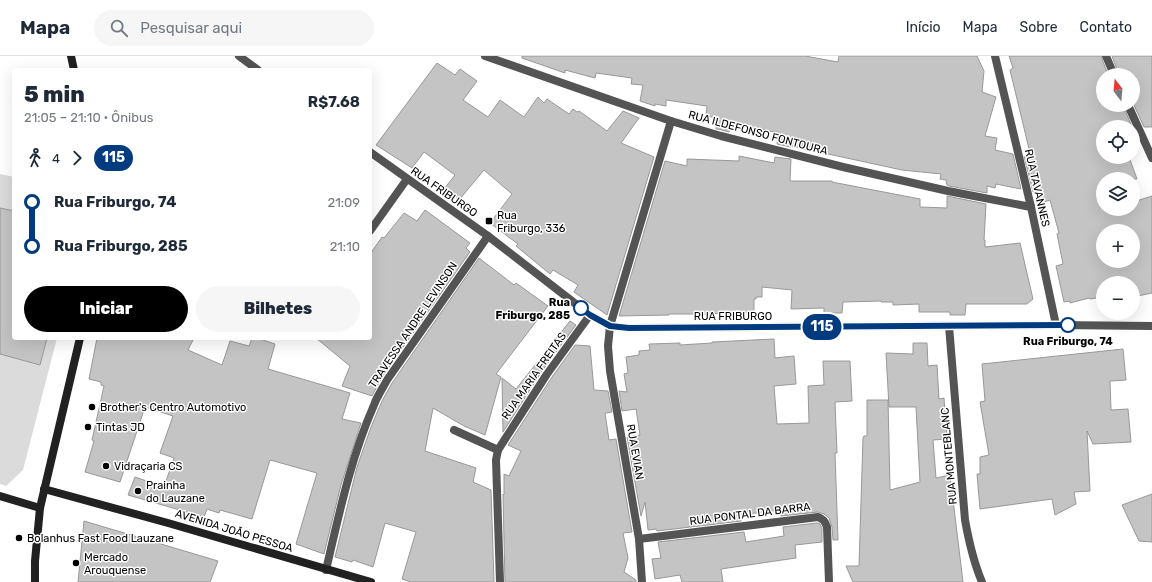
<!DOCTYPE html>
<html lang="pt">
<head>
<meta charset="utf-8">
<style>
  :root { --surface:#fff; --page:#f6f6f7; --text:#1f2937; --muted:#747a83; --line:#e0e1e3; --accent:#000 }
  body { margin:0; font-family:Rubik,sans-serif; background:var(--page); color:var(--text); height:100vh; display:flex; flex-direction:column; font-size:15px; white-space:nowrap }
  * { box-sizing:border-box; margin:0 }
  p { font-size:13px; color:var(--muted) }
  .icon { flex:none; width:22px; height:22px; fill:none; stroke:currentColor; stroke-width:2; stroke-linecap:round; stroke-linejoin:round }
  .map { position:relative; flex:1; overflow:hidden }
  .details { position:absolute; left:12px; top:12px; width:360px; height:272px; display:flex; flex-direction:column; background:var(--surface); border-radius:4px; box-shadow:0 4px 16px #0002 }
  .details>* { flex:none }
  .badge { padding:0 8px; border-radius:13px; font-size:14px; line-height:26px }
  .needle { width:26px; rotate:344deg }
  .buttons { position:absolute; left:1096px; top:12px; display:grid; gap:8px }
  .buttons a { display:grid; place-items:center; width:44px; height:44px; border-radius:50%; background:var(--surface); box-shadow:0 4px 16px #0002; font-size:20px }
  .map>.badge { position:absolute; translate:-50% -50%; box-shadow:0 0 0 2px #fff }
  .legs { display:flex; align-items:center; gap:6px; height:44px; padding:0 12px; font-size:13px }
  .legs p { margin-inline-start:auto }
  .headline { display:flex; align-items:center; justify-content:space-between; height:68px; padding:0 12px }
  h1 { font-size:22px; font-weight:800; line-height:30px }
  .button { display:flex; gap:8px; margin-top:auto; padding:8px 12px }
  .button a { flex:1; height:46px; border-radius:24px; background:var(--accent); color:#fff; font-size:16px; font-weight:800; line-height:46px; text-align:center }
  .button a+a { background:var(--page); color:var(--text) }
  ul { padding:0 12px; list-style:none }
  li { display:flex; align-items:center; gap:14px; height:44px; font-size:15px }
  li i { display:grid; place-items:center; width:6px; height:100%; margin:0 5px; background:currentColor }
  li i::after { content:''; width:10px; height:10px; margin:-5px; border:3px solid; border-radius:50%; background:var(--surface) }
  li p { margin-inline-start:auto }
  li:first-child i { background:linear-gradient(#0000 50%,currentColor 0) }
  li:last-child i { background:linear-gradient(currentColor 50%,#0000 0) }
  header { display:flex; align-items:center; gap:24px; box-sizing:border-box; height:56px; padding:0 20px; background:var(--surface); border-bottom:1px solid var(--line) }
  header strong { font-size:19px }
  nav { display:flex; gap:22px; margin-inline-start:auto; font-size:14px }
  .search { width:280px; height:36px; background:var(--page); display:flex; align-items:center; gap:10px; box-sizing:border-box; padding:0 14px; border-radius:22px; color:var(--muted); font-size:15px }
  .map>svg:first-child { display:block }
  .green { fill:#dbdbdb }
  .building { fill:#c4c4c4; stroke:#989898; fill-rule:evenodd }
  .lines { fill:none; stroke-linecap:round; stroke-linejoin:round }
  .street { stroke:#545454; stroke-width:8 }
  .secondary { stroke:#212121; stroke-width:8 }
  .line-1-casing { stroke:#fff; stroke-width:9 }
  .line-1 { stroke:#003b80; stroke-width:6 }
  .poi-dot { fill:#000; stroke:#fff; stroke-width:1.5 }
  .stop-1-dot { fill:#fff; stroke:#003b80; stroke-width:2 }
  .labels { text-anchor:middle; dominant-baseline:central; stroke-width:3; stroke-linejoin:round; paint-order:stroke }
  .street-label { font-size:11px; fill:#000; stroke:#fff }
  .poi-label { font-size:11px; fill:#000; stroke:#fff; text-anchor:start }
  .stop-label { font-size:11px; font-weight:bold; fill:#000; stroke:#fff; text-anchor:end }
</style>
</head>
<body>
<header>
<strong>Mapa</strong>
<div class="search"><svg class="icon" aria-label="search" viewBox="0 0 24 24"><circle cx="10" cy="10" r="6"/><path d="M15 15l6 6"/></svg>Pesquisar aqui</div>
<nav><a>Início</a><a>Mapa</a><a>Sobre</a><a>Contato</a></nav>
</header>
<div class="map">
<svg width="1152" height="526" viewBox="0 0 1152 526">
  <rect width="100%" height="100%" fill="#fff"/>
  <polygon class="green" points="0,118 14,121 14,282 57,282 23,414 6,430 0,428"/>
  <g class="building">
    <polygon points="522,0 805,0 838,6 839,0 977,0 984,15 982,36 996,41 985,80 997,82 995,94 1013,98 1021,133 996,128 995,132 987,130 987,137 949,130 947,129 946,124 940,123 941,118 902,114 791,90 791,91 777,88 778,76 767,75 767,74 731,67 729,76 718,73 716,73 717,62 706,60 707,50 666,44 666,50 655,48 655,50 640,45 643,29 631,28 632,22 596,17 595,22 565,14 565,17 522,2"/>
    <path d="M 1009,0 L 1101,0 L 1108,19 L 1103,19 L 1103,49 L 1123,49 L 1132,71 L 1103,71 L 1103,101 L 1129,101 L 1137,123 L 1103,123 L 1103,153 L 1133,153 L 1133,146 L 1152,140 L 1152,237 L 1133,241 L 1133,227 L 1103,227 L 1103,241 L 1090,243 L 1089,242 L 1070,247 L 1070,245 L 1064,246 L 1056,210 L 1063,208 L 1057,178 L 1059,177 L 1050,144 L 1041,147 L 1039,137 L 1033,136 L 1024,100 L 1031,101 L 1010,14 L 1013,12 ZM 1103,175 L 1133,175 L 1133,205 L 1103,205 Z"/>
    <polygon points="1112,0 1152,0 1152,71 1144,71 1133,47 1133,19 1119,19"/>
    <polygon points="437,7 455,19 460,13 477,25 463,44 488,61 500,44 524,61 538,41 544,47 547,43 569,58 573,53 577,56 579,55 607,75 623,55 639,62 621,87 654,101 607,259 574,236 578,229 553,214 550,218 516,190 518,188 490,167 512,138 484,114 459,144 444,133 455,119 424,96 412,112 376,89"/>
    <polygon points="739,100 774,107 775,101 791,103 790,125 832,125 832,126 920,143 920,151 947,152 947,140 986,148 984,184 985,184 985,191 1020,187 1033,243 1027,248 966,248 965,259 950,259 950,256 919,256 919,248 893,249 893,246 881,246 881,245 843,246 842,257 824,257 824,252 791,253 792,234 762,231 762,241 756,241 756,243 754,243 754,256 707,258 669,258 669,259 619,260 665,105 687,110 687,103 739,105"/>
    <polygon points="0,152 14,155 14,282 47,282 40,309 0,298"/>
    <polygon points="425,154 470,187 466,192 470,196 382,321 372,340 342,330 350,310 316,282 370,282 370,198 382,181 384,182 404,157 417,165"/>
    <polygon points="479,202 514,229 516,227 548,250 496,318 501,321 485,379 464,370 433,352 425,395 476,412 473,426 491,434 494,526 411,526 402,523 416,476 385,467 373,511 353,504 352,506 335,501 357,411 371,371 382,345 392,327"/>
    <polygon points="570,265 576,269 542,315 503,376 502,322 516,333"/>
    <polygon points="97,282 194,282 188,294 222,309 230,285 249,290 252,282 257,282 275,288 268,313 350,337 342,363 361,367 341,429 324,498 296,488 317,417 270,404 252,463 220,454 219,457 207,453 204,461 128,439 135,421 164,431 174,402 160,397 173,360 145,351 120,426 85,416 94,385 92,384 104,330 101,329 101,326 89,323"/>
    <polygon points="774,283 775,302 794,300 796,328 774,330 777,368 809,367 808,330 824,329 823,305 850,305 852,345 835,346 837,397 835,397 838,484 833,484 832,471 829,462 824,458 818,456 781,460 780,454 740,459 741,465 657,475 656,473 648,474 645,446 641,460 627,381 640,379 636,353 622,355 619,335 627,336 624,318 628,317 626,301 639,299 639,295 650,294 649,288 680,287 680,289 712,287 712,286"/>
    <polygon points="913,287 927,287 928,310 937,309 939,343 944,342 947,383 933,384 936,422 950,419 963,526 853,526 846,510 859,510 863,382 864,380 867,380 867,344 888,344 890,434 920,426 916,351 889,351 886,297 913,298"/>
    <polygon points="575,289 590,290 594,334 608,335 612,356 605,357 609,384 616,383 632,476 623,477 628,502 624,516 636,524 636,526 505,526 503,438 504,439 504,418 509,420 521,395 508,389 552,321"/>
    <polygon points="1123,293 1126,324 1110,325 1111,354 1128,353 1131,386 1093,388 1087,375 1090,435 1074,436 1076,448 1055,459 1052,443 980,453 977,418 980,418 980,401 989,399 980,346 985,345 982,308"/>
    <polygon points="1152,438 1152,486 1139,485 1122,449"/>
    <polygon points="84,465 218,505 210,526 78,526"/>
    <polygon points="817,467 820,468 822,472 822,486 795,489 796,502 721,513 723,526 682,526 680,519 655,523 652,503 661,502 658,486 744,476 746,486 784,480 783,471"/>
  </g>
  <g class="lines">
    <g class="street">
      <polyline points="239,0 258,14"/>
      <polyline points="485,0 671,65 721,80 843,111 948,135 1031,151"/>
      <polyline points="995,0 1031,151 1056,269"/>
      <polyline points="1106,0 1114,19"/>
      <polyline points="1128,49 1152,102"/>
      <polyline points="370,96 488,180 590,259 610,270 629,272 1056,269 1152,270"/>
      <polyline points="370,175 407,123"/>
      <path d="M 949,270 L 965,464 C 969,486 973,505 982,526"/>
      <polyline points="454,374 498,394"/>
      <path d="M 639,483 L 818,461 C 823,463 825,465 827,471 L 829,526"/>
      <path d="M 326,514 C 339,458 351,401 374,349 C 377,340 383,332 387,324 L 488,180"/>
      <polyline points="500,526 496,404 498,394 547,318 590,259"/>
      <polyline points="642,526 639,483 610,315 608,290 610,270 671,65"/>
    </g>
    <g class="secondary">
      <polyline points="71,0 74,14"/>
      <polyline points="44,433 168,467 371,526"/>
      <polyline points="0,440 40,452"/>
      <polyline points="35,526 35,505 40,452 80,282"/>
    </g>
  </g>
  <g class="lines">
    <defs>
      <polyline id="line-1" points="581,252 590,259 610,270 629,272 1068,269"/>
    </defs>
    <use href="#line-1" class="line-1-casing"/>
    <use href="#line-1" class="line-1"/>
  </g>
  <g class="poi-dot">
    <rect x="485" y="161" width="8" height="8" rx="2"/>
    <circle cx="92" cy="351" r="4"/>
    <circle cx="88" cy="371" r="4"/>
    <circle cx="106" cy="410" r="4"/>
    <circle cx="138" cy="435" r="4"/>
    <circle cx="19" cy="482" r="4"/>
    <circle cx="76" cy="507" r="4"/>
  </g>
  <g class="stop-1-dot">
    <circle cx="581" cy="252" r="7"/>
    <circle cx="1068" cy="269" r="7"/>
  </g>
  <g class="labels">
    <g class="street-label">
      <text transform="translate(758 77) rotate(15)">RUA ILDEFONSO FONTOURA</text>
      <text transform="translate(1037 132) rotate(77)">RUA TAVANNES</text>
      <text transform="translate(444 136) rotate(35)">RUA FRIBURGO</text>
      <text x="733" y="260">RUA FRIBURGO</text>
      <text transform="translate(413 269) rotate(-56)">TRAVESSA ANDRE LEVINSON</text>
      <text transform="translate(534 320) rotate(-55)">RUA MARIA FREITAS</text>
      <text transform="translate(635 396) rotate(80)">RUA EVIAN</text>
      <text transform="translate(949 400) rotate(-95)">RUA MONTEBLANC</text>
      <text transform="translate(750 458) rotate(-7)">RUA PONTAL DA BARRA</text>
      <text transform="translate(234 475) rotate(17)">AVENIDA JOÃO PESSOA</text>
    </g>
    <g class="poi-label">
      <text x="497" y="159">Rua<tspan x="497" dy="13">Friburgo, 336</tspan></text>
      <text x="100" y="351">Brother's Centro Automotivo</text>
      <text x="96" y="371">Tintas JD</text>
      <text x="114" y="410">Vidraçaria CS</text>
      <text x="146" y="429">Prainha<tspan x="146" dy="13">do Lauzane</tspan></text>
      <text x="27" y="482">Bolanhus Fast Food Lauzane</text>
      <text x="84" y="501">Mercado<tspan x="84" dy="13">Arouquense</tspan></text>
    </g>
    <g class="stop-label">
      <text x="570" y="246">Rua<tspan x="570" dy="13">Friburgo, 285</tspan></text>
      <text x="1068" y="285" text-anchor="middle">Rua Friburgo, 74</text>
    </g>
  </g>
</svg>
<div class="buttons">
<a><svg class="needle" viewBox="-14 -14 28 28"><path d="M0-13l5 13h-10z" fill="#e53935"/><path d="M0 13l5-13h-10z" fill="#747a83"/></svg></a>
<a><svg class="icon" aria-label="locate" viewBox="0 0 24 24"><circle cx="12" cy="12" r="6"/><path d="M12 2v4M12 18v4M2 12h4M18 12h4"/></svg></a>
<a><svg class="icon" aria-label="layers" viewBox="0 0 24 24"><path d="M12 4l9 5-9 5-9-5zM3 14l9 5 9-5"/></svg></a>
<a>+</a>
<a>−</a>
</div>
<b class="badge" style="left:822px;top:271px;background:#003b80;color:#fff">115</b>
<section class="details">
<div class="headline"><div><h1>5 min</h1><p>21:05 – 21:10 · Ônibus</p></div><b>R$7.68</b></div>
<div class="legs"><svg class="icon" aria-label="walk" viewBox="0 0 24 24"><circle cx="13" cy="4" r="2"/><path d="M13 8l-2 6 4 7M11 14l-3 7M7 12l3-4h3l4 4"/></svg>4<svg class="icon" aria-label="forward" viewBox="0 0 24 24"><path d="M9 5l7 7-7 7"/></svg><b class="badge" style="background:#003b80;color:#fff">115</b></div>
<ul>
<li><i style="color:#003b80"></i><b>Rua Friburgo, 74</b><p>21:09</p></li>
<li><i style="color:#003b80"></i><b>Rua Friburgo, 285</b><p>21:10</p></li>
</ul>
<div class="button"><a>Iniciar</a><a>Bilhetes</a></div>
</section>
</div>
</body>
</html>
